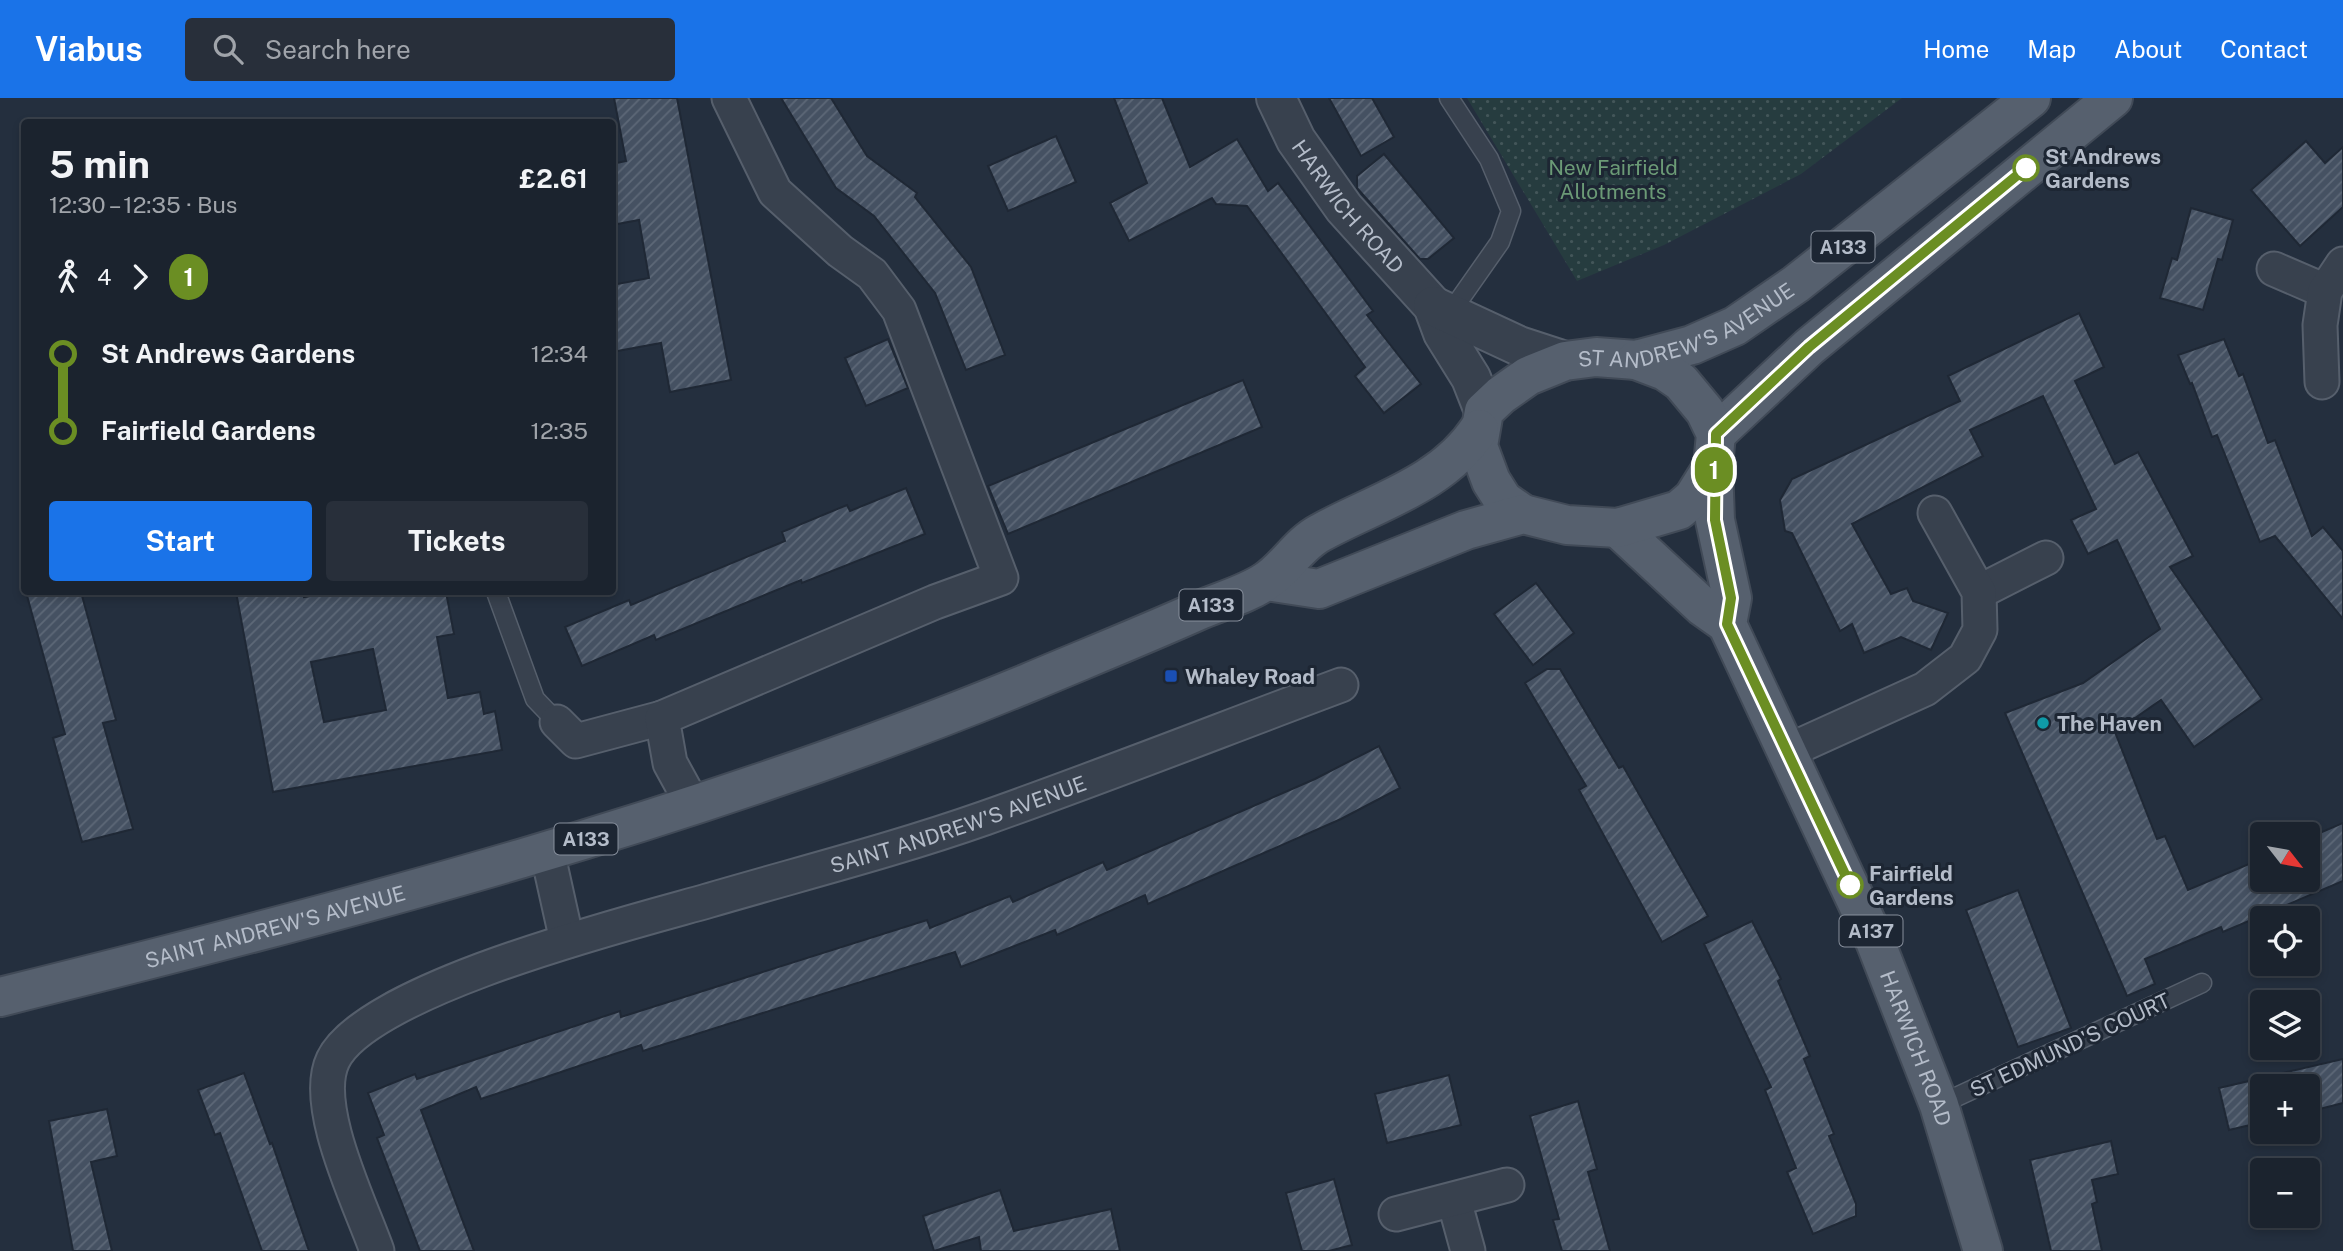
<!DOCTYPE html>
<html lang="en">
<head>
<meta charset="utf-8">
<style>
  :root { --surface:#1b232e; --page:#282f3a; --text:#f1f3f6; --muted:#a0a4aa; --line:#39404a; --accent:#1a73e8 }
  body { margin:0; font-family:"Public Sans",sans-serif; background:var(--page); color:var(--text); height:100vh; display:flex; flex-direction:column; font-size:26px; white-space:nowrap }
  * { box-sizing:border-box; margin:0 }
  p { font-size:23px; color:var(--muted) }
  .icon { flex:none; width:38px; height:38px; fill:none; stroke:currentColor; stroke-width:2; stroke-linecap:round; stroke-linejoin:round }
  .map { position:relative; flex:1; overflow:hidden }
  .panel { position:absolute; left:21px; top:21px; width:595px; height:476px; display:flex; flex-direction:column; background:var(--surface); border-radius:7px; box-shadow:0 4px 10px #0003,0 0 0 2px var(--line) }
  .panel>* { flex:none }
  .badge { padding:0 14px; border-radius:23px; font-size:24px; line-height:46px }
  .needle { width:46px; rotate:121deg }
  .controls { position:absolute; left:2250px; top:724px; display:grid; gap:14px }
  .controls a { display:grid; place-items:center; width:70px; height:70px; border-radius:7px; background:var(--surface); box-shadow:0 4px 10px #0003,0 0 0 2px var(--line); font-size:35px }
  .map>.badge { position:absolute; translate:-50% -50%; box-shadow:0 0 0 4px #fff }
  .legs { display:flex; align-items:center; gap:10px; height:77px; padding:0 28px; font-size:23px }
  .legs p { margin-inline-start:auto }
  .overview { display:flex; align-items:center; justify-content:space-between; height:119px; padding:0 28px }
  h1 { font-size:38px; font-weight:700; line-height:52px }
  .primary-button { display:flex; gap:14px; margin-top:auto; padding:14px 28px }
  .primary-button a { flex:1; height:80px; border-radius:7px; background:var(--accent); color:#fff; font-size:28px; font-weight:700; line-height:80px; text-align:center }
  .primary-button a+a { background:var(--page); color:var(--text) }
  ul { padding:0 28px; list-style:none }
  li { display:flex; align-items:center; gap:24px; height:77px; font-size:26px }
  li i { display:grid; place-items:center; width:10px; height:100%; margin:0 9px; background:currentColor }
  li i::after { content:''; width:18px; height:18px; margin:-9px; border:5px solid; border-radius:50%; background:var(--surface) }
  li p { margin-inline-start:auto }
  li:first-child i { background:linear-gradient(#0000 50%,currentColor 0) }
  li:last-child i { background:linear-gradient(currentColor 50%,#0000 0) }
  header { display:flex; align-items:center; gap:42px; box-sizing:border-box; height:98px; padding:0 35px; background:var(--accent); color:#fff }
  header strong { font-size:33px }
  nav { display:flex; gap:38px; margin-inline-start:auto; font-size:24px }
  .search { width:490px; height:63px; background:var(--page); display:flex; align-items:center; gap:18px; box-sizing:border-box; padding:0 24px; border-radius:7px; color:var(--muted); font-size:26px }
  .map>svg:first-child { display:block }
  .grass { fill:url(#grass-dots) }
  .building { fill:url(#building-hatch); stroke:#1f2835; stroke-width:2; fill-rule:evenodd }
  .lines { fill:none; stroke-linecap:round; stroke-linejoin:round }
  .service-casing { stroke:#565f6c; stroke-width:21 }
  .minor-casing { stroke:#565f6c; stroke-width:37 }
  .tertiary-casing { stroke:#565f6c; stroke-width:42 }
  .primary-casing { stroke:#414a57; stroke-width:42 }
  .service { stroke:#38414e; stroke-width:18 }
  .minor { stroke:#38414e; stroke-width:33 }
  .tertiary { stroke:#38414e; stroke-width:38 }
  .primary { stroke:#56606e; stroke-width:38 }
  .line-1-casing { stroke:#fff; stroke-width:16 }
  .line-1 { stroke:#6b8e23; stroke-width:10 }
  .stop-1-dot { fill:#fff; stroke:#6b8e23; stroke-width:3.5 }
  .transit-dot { fill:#1a4fb4; stroke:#1d2633; stroke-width:2.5 }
  .culture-dot { fill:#0f9aa8; stroke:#1d2633; stroke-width:2.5 }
  .labels { text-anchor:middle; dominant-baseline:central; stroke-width:6; stroke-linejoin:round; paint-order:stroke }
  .shield { fill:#1d2633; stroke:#878f9c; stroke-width:2 }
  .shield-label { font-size:19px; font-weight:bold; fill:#b4bcc9 }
  .stop-label { font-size:21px; font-weight:bold; fill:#b4bcc9; stroke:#1d2633; text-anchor:start }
  .park-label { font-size:21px; fill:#6b9a76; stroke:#1d2633 }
  .street-label { font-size:21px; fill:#b4bcc9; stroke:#1d2633 }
  .poi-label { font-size:21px; font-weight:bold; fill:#b4bcc9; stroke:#1d2633; text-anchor:start }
</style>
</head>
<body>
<header>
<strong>Viabus</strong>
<div class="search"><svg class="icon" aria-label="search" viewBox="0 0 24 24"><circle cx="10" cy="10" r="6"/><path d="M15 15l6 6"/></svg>Search here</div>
<nav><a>Home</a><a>Map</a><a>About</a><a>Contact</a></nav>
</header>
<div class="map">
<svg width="2343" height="1153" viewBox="0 0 2343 1153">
  <defs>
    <pattern id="grass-dots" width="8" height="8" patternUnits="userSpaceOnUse" patternTransform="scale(1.75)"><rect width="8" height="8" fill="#263c3f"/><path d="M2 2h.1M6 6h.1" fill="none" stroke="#435659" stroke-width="1.8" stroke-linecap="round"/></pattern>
    <pattern id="building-hatch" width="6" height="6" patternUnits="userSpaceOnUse" patternTransform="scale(1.75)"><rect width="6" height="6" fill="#455162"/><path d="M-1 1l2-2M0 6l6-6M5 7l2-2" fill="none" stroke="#5d6877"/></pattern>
  </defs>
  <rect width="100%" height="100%" fill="#242f3e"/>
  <polygon class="grass" points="1467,0 1902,0 1801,76 1664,147 1577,183"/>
  <g class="building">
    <polygon points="614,0 677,0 731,282 670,294 661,245 612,254 612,187 649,180 639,122 612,127 612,66 626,63"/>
    <polygon points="781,0 831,0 867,58 917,95 915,99 971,169 1005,257 966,272 935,195 874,118 836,90"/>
    <polygon points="1114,0 1162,0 1190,69 1237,41 1268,93 1278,85 1373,213 1367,217 1421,286 1384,315 1355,278 1365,269 1247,108 1216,106 1212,100 1129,143 1110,105 1147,85"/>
    <polygon points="1329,0 1372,0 1394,39 1361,58"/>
    <polygon points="1056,38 1076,84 1008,113 988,68"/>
    <polygon points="2306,43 2325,65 2343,49 2343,109 2300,148 2251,92"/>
    <polygon points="1384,56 1454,140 1428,161 1420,161 1357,90 1357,78"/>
    <polygon points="2191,110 2233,122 2222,162 2218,161 2203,212 2160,200 2172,160 2177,162"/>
    <polygon points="2079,215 2104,269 2075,283 2115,366 2138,354 2193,458 2170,469 2262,601 2194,649 2161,602 2115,634 2157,741 2165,738 2188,792 2263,760 2263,782 2308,782 2308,740 2343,725 2343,783 2223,834 2221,829 2145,861 2155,886 2127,898 2005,615 2083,585 2160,531 2117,442 2088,456 2071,422 2096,411 2043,298 1970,332 1983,358 1852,426 1891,496 1907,490 1913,503 1948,515 1931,552 1901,539 1864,555 1852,526 1840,533 1792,435 1785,433 1780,402 1792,381 1960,303 1948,278"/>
    <polygon points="888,241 908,290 866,308 845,260"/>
    <polygon points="2224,241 2239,278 2243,276 2268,345 2275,342 2312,438 2323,429 2343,453 2343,521 2275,438 2260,444 2217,337 2212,339 2192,285 2190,286 2178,257"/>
    <polygon points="1243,282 1262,329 1008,436 988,388"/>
    <polygon points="906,390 925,436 802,485 801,482 656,542 654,537 582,568 565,529 629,502 631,507 785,443 782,434 847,407 850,413"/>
    <polygon points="1536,485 1574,535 1533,567 1494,516"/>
    <polygon points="26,494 81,494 116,622 103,625 133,731 82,744 53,640 65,636"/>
    <path d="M 236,494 L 303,494 L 304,499 L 335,494 L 446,494 L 454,536 L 437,539 L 448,600 L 480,594 L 484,616 L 495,613 L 502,652 L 273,694 ZM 373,551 L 386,612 L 324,624 L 311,564 Z"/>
    <polygon points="1547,571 1560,571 1619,670 1623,668 1708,818 1662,844 1579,692 1586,688 1525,585"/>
    <polygon points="1379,648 1400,690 1341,721 1148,806 1145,797 1057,837 1055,832 961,869 955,854 643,953 641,947 481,1001 476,989 421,1012 474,1153 420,1153 377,1040 384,1037 368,995 415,976 417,981 620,913 621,919 927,822 930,830 1010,798 1013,804 1103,764 1107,772 1315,681"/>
    <polygon points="2018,792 2071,930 2018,949 1966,812"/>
    <polygon points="1752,823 1781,881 1778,883 1810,958 1804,961 1834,1036 1829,1038 1856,1106 1856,1118 1813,1136 1787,1074 1796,1070 1765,992 1771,989 1704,846"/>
    <polygon points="2343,961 2343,1005 2308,1014 2308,989 2263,989 2263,1024 2229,1032 2219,990"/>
    <polygon points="244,975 270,1046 272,1045 309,1153 262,1153 220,1035 215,1037 198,992"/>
    <polygon points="1449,977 1461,1027 1387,1045 1375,996"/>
    <polygon points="1578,1003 1597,1071 1588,1074 1610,1153 1562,1153 1553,1122 1559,1121 1530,1018"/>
    <polygon points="107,1011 117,1058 91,1064 112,1153 73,1153 49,1023"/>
    <polygon points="2111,1043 2118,1076 2092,1082 2097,1104 2092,1106 2102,1153 2051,1153 2030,1062"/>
    <polygon points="1334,1081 1352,1147 1329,1153 1302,1153 1286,1095"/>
    <polygon points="1000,1092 1014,1133 1111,1111 1120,1153 981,1153 979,1139 934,1153 923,1118"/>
  </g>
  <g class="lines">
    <defs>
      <g id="service">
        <polyline points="1448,218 1500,144 1511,113 1489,61 1449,0"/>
        <polyline points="496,494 535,601 557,624"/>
        <polyline points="1939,1007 2202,885"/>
      </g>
      <g id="minor">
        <polyline points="2274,171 2325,193"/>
        <polyline points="2322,284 2320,227 2325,193 2343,166"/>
        <polyline points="1979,494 2046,460"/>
        <polyline points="557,624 576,643 662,620"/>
        <polyline points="1788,653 1925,591 1965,560 1980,532 1979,494 1935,415"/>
        <polyline points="693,707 670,665 662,620 935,504 1001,480 899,212 872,176 840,153 775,94 729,0"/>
        <polyline points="547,753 567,843"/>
        <polyline points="1454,1102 1468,1153"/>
        <polyline points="1396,1116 1507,1087"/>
        <path id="s1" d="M 377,1153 C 361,1107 311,1008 333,962 C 367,891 629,825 707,803 C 799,776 894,752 985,720 C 1104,678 1223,631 1341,587"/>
      </g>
      <g id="tertiary">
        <path id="s2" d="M 1276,0 L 1296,42 L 1344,110 L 1433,208 L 1443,235 L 1471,280 L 1484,313"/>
        <polyline points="1433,208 1519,248 1565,263"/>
      </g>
      <g id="primary">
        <polyline points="1716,336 1809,249 2113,0"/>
        <path id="s3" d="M 1713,368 L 1715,422 L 1732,500 L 1727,526 L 1875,843 L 1939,1007 L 1983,1153"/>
        <path id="s4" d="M 1523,416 L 1503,402 L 1491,383 L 1478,348 L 1484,313 L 1501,297 L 1528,278 L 1565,263 L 1596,259 L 1636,262 L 1692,247 L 1735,228 L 1796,186 L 2031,0"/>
        <polyline points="1618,430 1703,509 1727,526"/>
        <polyline points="1267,483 1319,491 1466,432 1523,416 1567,427 1618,430 1679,412 1693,400 1713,368 1716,336 1705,313 1681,284 1665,273 1636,262"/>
        <path id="s5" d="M 0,899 C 348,813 698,721 1030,584 C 1087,560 1144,537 1200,512 C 1221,503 1247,496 1266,483 C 1286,470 1299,446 1320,435 C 1376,404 1442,387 1479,331"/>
      </g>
    </defs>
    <use href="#service" class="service-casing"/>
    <use href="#minor" class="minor-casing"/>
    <use href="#tertiary" class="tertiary-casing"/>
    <use href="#primary" class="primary-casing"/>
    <use href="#service" class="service"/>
    <use href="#minor" class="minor"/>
    <use href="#tertiary" class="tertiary"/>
    <use href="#primary" class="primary"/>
  </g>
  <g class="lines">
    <defs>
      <polyline id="line-1" points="1850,787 1727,526 1731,500 1715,422 1716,336 1809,249 2026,70"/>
    </defs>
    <use href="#line-1" class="line-1-casing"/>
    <use href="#line-1" class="line-1"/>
  </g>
  <g class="stop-1-dot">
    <circle cx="2026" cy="70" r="12"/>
    <circle cx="1850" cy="787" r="12"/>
  </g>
  <rect class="transit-dot" x="1164" y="571" width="14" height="14" rx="3.5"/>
  <circle class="culture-dot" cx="2043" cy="625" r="7"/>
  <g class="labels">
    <g class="shield">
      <rect x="1811.5" y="133.5" width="63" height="31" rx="5"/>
      <rect x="1179.5" y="491.5" width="63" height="31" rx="5"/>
      <rect x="554.5" y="725.5" width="63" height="31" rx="5"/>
      <rect x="1839.5" y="817.5" width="63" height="31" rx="5"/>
    </g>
    <g class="shield-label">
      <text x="1843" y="149">A133</text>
      <text x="1211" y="507">A133</text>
      <text x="586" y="741">A133</text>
      <text x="1871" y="833">A137</text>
    </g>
    <g class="stop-label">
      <text x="2045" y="58">St Andrews<tspan x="2045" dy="24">Gardens</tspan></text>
      <text x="1869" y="775">Fairfield<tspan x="1869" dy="24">Gardens</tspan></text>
    </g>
    <g class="park-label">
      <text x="1613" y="69">New Fairfield<tspan x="1613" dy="24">Allotments</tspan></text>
    </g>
    <g class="street-label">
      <text stroke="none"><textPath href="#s2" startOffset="131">HARWICH ROAD</textPath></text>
      <text stroke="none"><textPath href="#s4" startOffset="345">ST ANDREW'S AVENUE</textPath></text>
      <text stroke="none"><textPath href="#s1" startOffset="875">SAINT ANDREW'S AVENUE</textPath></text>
      <text stroke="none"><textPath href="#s5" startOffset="284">SAINT ANDREW'S AVENUE</textPath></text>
      <text transform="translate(2070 947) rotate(-25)">ST EDMUND'S COURT</text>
      <text stroke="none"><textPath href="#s3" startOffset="625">HARWICH ROAD</textPath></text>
    </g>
    <g class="poi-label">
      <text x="1185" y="578">Whaley Road</text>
      <text x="2057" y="625">The Haven</text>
    </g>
  </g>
</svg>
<div class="controls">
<a><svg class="needle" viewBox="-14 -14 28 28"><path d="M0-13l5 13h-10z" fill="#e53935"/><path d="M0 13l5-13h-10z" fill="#a0a4aa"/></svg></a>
<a><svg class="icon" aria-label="locate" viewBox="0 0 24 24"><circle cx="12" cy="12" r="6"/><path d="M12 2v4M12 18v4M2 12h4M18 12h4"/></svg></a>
<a><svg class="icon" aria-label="layers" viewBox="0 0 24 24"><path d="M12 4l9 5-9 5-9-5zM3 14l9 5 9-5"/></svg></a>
<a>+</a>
<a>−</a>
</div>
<b class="badge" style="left:1714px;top:372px;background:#6b8e23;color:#fff">1</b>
<section class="panel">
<div class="overview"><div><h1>5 min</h1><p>12:30 – 12:35 · Bus</p></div><b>£2.61</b></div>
<div class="legs"><svg class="icon" aria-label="walk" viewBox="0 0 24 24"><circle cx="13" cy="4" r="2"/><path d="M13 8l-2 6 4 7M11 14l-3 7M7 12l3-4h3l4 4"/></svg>4<svg class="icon" aria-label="forward" viewBox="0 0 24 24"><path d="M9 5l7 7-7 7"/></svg><b class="badge" style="background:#6b8e23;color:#fff">1</b></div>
<ul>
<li><i style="color:#6b8e23"></i><b>St Andrews Gardens</b><p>12:34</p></li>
<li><i style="color:#6b8e23"></i><b>Fairfield Gardens</b><p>12:35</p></li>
</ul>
<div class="primary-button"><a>Start</a><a>Tickets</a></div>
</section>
</div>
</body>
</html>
